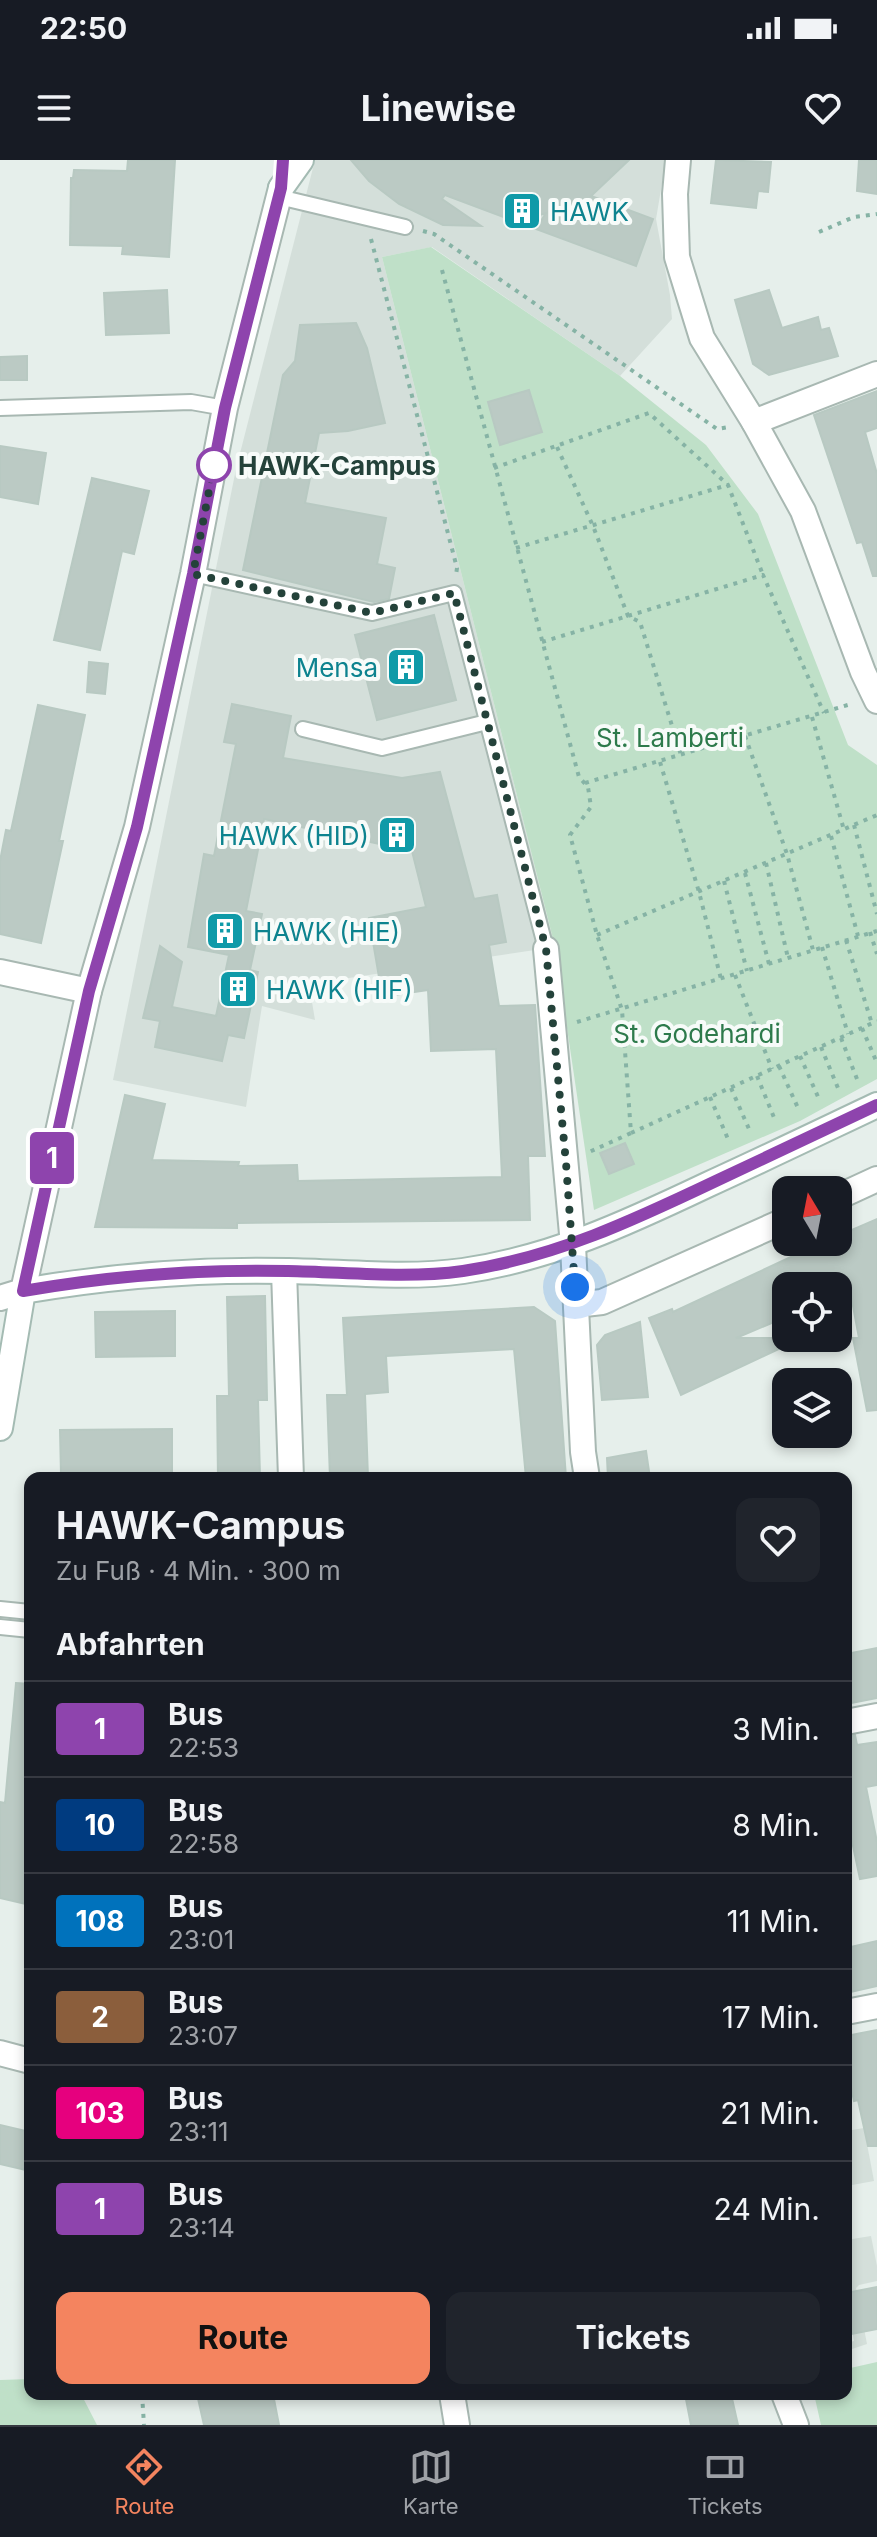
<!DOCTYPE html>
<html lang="de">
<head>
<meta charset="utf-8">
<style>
  :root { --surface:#171b24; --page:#20242c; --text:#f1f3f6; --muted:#9ea1a6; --line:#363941; --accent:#f4845f }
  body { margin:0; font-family:Inter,sans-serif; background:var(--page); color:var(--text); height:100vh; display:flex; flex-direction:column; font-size:30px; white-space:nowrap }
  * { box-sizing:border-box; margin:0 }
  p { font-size:26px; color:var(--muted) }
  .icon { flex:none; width:44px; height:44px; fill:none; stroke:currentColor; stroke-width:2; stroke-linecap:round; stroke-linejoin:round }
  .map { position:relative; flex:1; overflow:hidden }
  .drawer { position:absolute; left:24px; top:1312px; width:828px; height:928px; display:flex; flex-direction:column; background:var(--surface); border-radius:16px; box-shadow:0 4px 12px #0003 }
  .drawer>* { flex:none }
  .badge { padding:0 16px; border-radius:6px; font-size:28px; line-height:52px }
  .needle { width:52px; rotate:350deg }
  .tools { position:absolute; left:772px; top:1016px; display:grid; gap:16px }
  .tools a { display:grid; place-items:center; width:80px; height:80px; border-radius:16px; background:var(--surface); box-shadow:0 4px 12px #0003; font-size:40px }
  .you { position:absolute; width:40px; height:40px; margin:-20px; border:6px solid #fff; border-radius:50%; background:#1a73e8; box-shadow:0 0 0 12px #1a73e833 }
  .map>.badge { position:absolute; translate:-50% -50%; box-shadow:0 0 0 4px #fff }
  h2 { padding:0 32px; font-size:30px; line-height:72px }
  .round { display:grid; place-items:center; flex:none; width:84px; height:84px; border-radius:16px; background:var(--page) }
  .head { display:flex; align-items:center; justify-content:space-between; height:136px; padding:0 32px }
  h1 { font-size:38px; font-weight:700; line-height:60px }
  .action { display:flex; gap:16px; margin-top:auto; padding:16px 32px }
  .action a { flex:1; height:92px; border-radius:16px; background:var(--accent); color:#111; font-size:32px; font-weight:700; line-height:92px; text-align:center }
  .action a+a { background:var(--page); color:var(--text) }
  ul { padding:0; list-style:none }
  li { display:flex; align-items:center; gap:24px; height:96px; padding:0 32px; border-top:2px solid var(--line) }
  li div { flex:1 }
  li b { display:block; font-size:30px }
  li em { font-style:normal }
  li .badge { min-width:88px; font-weight:700; text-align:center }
  .status { display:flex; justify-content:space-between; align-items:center; height:56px; padding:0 40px; background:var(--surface); direction:ltr }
  .status svg { height:22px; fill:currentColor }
  header { display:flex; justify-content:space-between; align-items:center; height:104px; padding:0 32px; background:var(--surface); font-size:36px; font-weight:700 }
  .tabs { display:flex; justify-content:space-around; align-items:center; height:112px; border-top:2px solid var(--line); background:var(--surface); font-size:22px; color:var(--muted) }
  .tabs a { display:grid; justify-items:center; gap:4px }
  .tabs .current { color:var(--accent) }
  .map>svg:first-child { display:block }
  .built { fill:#d4dfda }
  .green { fill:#bfe0c8 }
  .building { fill:#bbcac4; stroke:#b8c9c2; stroke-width:2 }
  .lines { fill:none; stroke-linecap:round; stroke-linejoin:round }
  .lane-casing { stroke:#a8b8b2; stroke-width:18 }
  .street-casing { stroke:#a8b8b2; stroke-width:28 }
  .secondary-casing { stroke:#a4bbb3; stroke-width:28 }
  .path { stroke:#86b3a5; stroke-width:4; stroke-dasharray:4 6; stroke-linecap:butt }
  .lane { stroke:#fff; stroke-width:14 }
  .street { stroke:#fff; stroke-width:24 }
  .secondary { stroke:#fff; stroke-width:24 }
  .line-casing { stroke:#fff; stroke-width:18 }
  .line { stroke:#8e44ad; stroke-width:12 }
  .walk { stroke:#24423a; stroke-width:8; stroke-dasharray:0 14.4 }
  .stop-dot { fill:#fff; stroke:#8e44ad; stroke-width:4 }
  .labels { text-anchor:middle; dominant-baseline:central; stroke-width:8; stroke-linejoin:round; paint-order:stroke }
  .culture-label { font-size:26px; fill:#0d838f; stroke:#f7fbf9; text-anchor:start }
  .stop-label { font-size:26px; font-weight:bold; fill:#24423a; stroke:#f7fbf9; text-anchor:start }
  .park-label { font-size:26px; fill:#2d7a4b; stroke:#f7fbf9 }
</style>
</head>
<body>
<div class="status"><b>22:50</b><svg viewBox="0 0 49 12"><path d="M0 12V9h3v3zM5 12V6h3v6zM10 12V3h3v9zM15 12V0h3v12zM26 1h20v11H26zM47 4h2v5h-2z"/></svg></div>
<header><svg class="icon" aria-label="menu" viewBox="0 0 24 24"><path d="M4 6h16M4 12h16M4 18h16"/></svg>Linewise<svg class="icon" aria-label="heart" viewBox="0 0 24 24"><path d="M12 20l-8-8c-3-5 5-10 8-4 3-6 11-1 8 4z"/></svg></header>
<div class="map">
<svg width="877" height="2265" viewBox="0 0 877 2265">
  <rect width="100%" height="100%" fill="#e6efeb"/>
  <g class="built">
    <polygon points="315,0 666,0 656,59 670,135 672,159 620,216 432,87 382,97 555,787 309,824 315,860 262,846 246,947 113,920 236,309"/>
    <polygon points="864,1968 874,2021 852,2025 846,1992 846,1971"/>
    <polygon points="871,2076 877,2106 877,2121 859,2125 856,2128 867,2184 846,2191 846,2183 854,2181 846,2136 846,2080"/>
  </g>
  <g class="green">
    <polygon points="431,87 620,216 706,285 758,354 848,585 877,605 877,919 800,961 594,1050 555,787 382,97"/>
    <polygon points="877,2202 877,2265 821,2265 814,2234 846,2234 846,2209"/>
    <polygon points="30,2219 30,2234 81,2234 97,2265 0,2265 0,2220"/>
  </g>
  <g class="building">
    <polygon points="128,0 175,0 169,97 122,94 123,86 70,85 71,18 73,18 74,10 127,11"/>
    <polygon points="351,0 629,0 591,36 653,59 636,106 536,69 546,53 517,62 445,35 442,39 481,66 443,65 399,44 369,21"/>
    <polygon points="716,0 771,2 768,32 758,31 756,48 711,43"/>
    <polygon points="859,0 877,0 877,34 857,31"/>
    <polygon points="167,130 169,173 106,175 104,133"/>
    <polygon points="769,130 782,168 818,157 821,170 829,168 838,196 769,215 753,204 735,140"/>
    <polygon points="356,163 367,188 385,263 348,271 319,273 305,343 386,358 377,404 395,408 389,439 374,442 243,410 283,215 295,201 300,165"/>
    <polygon points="27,196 27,220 0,220 0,197"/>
    <polygon points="529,230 542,272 500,285 488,242"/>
    <polygon points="877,231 877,268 865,272 877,314 877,416 873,416 862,382 857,383 814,255"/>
    <polygon points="0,286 46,293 38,344 0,337"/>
    <polygon points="92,318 149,331 134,394 122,391 100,490 54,480"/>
    <polygon points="434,455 456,540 377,560 355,475"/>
    <polygon points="89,502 108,504 105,534 87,532"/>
    <polygon points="232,544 291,556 283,598 402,618 440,612 474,739 497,735 506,782 489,785 499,846 535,845 545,996 528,996 530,1060 237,1063 237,1068 95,1067 125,935 165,944 152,1000 239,1002 238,1006 297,1005 298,1021 502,1017 496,889 431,891 428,830 379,837 376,817 379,817 369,758 426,747 412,691 264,659 246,751 262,754 250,810 258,812 244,878 228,875 222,901 155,887 160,861 143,858 160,786 182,802 172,847 216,856 229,795 188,787 204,694 214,696 236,584 224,582"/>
    <polygon points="38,545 85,555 59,681 63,681 41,783 0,774 0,701 6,670 11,671"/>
    <polygon points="625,983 634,1004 609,1014 600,993"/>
    <polygon points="877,1059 877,1250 867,1251 853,1178 859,1178 850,1130 838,1134 838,1126 774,1126 786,1157 736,1178 802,1178 681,1235 649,1158 672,1149 673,1152 823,1082 838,1082 838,1076"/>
    <polygon points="265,1136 267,1240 258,1240 260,1318 218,1318 217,1236 229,1236 227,1137"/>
    <polygon points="534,1147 555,1161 566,1318 526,1318 514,1189 386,1196 388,1232 365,1234 368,1318 330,1318 327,1235 347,1235 343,1158"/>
    <polygon points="175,1151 175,1196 96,1197 95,1152"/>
    <polygon points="640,1162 648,1237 602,1240 597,1185 605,1175"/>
    <polygon points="172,1269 172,1313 61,1314 60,1270"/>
    <polygon points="646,1291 650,1318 608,1318 607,1298"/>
    <polygon points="877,1488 877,1538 846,1544 846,1494"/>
    <polygon points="16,1523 30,1524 30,1725 26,1744 0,1738 0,1642 5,1643"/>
    <polygon points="855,1575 857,1585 877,1582 877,1625 866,1627 877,1682 877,1716 860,1719 846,1653 846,1577"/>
    <polygon points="877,1781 877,1826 846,1833 846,1788"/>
    <polygon points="877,1870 877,1986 868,1986 858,1940 854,1941 849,1918 846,1918 846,1876"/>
    <polygon points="0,1965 30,1972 30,2011 0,2004"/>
    <polygon points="877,2127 877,2169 846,2175 846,2133"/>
    <polygon points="197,2234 273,2234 279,2265 204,2265"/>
    <polygon points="685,2234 731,2234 738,2265 691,2265"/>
  </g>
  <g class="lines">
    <defs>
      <g id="lane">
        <polyline points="279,37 405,67"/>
        <polyline points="0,248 191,242 225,248"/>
        <polyline points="193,414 372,453 454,433 546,789"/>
        <polyline points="303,569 382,588 487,562"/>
        <polyline points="0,1449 30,1452"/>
        <polyline points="0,1467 30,1470"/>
      </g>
      <g id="street">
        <polyline points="678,0 675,34 677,97 702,178 754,262 803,351 863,512 877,541"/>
        <polyline points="754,262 877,214"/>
        <polyline points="546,789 573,1085 583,1292 587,1318"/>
        <polyline points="0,812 89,831"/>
        <polyline points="838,1037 877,1019"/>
        <polyline points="284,1111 291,1318"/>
        <polyline points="0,1138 23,1131 89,831 137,667 193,414 225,248 281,28"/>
        <polyline points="576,1145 602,1142 786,1060"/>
        <polyline points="846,1562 877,1556"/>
        <polyline points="846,1852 877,1846"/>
        <polyline points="0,1893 30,1901"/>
        <polyline points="452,2234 457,2265"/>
        <polyline points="784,2234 796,2265"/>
      </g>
      <g id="secondary">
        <polyline points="281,28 301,0"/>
        <path d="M 0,1268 L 23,1131 C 109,1116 200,1109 288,1111 C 346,1112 406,1119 463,1111 C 552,1098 627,1063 707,1025 C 764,999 820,972 877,945"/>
      </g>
    </defs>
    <use href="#lane" class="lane-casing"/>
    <use href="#street" class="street-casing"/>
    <use href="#secondary" class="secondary-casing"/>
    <g class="path">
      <polyline points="423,71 434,74 717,269 729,267"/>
      <polyline points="819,72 854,57 877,54"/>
      <polyline points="371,79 457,408 456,415"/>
      <polyline points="442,110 579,617 588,627 591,647 570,675 597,775 622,850 631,973 587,993"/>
      <polyline points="557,287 593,366 628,456 640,462 681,595"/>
      <polyline points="494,308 649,253 728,325"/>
      <polyline points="516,388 728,325 763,415"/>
      <polyline points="542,482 763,415 824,553"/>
      <polyline points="812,557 844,670"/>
      <polyline points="745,576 787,694 813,790"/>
      <polyline points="660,602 699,732 721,819"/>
      <polyline points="585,623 851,544"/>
      <polyline points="854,665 877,754"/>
      <polyline points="831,676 858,776"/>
      <polyline points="766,703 788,798"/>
      <polyline points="745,713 769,804"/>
      <polyline points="724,721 747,811"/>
      <polyline points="870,772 877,794"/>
      <polyline points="597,775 877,655"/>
      <polyline points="846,780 872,864"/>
      <polyline points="822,787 848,874"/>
      <polyline points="735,815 772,909"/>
      <polyline points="577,862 877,771"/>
      <polyline points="862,868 877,903"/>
      <polyline points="841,878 857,919"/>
      <polyline points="821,887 838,928"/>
      <polyline points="800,896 819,939"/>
      <polyline points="779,906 798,948"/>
      <polyline points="757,916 775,960"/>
      <polyline points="731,928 749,969"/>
      <polyline points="710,937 728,979"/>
      <polyline points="631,973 877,861"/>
      <polyline points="142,2234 144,2265"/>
    </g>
    <use href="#lane" class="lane"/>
    <use href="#street" class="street"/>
    <use href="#secondary" class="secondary"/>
  </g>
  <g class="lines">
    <defs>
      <path id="line" d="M 283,0 L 281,28 L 225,248 L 193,414 L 137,667 L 89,831 L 23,1131 C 109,1116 200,1109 288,1111 C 346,1112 406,1119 463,1111 C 556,1097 634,1060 718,1020 C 771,995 824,970 877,945"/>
    </defs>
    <use href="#line" class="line-casing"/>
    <use href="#line" class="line"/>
    <polyline class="walk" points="214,305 193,414 372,453 454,433 546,789 566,1003 575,1127"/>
  </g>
  <defs>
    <symbol id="building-square" viewBox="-11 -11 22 22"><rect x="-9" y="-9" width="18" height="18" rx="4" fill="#0f9aa8" stroke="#f7fbf9"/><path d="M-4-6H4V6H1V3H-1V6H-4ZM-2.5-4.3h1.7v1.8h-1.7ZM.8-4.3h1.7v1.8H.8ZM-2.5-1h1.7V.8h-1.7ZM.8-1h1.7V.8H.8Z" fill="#fff"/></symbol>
  </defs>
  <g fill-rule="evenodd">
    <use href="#building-square" x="500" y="29" width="44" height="44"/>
    <use href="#building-square" x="384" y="485" width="44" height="44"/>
    <use href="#building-square" x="375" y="653" width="44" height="44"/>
    <use href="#building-square" x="203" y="749" width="44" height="44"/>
    <use href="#building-square" x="216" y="807" width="44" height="44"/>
  </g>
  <circle class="stop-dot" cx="214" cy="305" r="16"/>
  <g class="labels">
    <g class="culture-label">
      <text x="550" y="51">HAWK</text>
      <text x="378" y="507" text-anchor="end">Mensa</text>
      <text x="369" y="675" text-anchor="end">HAWK (HID)</text>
      <text x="253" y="771">HAWK (HIE)</text>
      <text x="266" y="829">HAWK (HIF)</text>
    </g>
    <g class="stop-label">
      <text x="238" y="305">HAWK-Campus</text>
    </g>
    <g class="park-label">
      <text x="670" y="577">St. Lamberti</text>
      <text x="697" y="873">St. Godehardi</text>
    </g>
  </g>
</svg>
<div class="tools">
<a><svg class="needle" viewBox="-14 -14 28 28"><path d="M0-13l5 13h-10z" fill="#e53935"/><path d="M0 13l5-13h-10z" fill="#9ea1a6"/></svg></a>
<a><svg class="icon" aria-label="locate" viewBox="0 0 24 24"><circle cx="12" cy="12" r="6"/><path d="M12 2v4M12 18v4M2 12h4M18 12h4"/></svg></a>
<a><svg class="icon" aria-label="layers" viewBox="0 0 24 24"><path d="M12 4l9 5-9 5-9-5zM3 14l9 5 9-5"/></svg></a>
</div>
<div class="you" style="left:575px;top:1127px"></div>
<b class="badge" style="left:52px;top:998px;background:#8e44ad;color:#fff">1</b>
<section class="drawer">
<div class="head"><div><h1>HAWK-Campus</h1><p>Zu Fuß · 4 Min. · 300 m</p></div><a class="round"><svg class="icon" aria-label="heart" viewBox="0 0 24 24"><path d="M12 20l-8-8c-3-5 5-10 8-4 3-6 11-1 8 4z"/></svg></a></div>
<h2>Abfahrten</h2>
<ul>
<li><span class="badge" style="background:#8e44ad;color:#fff">1</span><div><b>Bus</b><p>22:53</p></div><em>3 Min.</em></li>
<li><span class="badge" style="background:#003b80;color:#fff">10</span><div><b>Bus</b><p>22:58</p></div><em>8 Min.</em></li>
<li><span class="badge" style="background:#0072bc;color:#fff">108</span><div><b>Bus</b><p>23:01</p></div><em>11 Min.</em></li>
<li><span class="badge" style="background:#8b5e3c;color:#fff">2</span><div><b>Bus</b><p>23:07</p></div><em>17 Min.</em></li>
<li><span class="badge" style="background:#e6007e;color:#fff">103</span><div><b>Bus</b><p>23:11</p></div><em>21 Min.</em></li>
<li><span class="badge" style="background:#8e44ad;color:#fff">1</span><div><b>Bus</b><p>23:14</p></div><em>24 Min.</em></li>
</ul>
<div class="action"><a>Route</a><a>Tickets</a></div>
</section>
</div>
<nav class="tabs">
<a class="current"><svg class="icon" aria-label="directions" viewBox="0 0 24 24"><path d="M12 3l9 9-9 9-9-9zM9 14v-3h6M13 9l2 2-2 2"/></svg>Route</a>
<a><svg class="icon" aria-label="map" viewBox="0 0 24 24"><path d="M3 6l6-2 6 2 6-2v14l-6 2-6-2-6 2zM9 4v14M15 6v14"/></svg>Karte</a>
<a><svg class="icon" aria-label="tickets" viewBox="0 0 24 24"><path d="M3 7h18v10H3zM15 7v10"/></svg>Tickets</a>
</nav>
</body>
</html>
